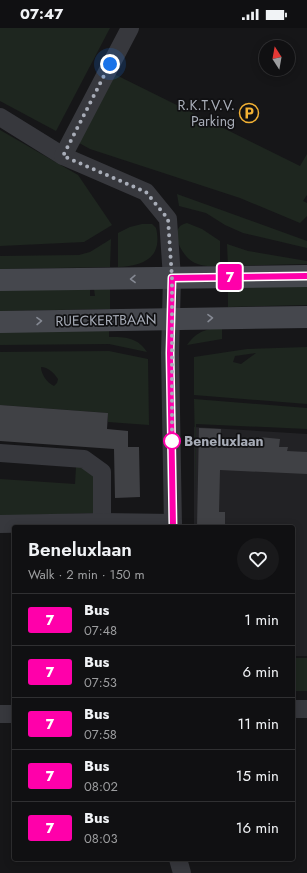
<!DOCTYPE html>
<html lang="en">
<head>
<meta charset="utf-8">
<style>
  :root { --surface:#101012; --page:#19191b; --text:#f1f3f6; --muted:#9c9d9f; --line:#303032 }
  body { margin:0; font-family:Jost,sans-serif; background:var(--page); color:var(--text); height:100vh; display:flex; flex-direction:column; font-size:15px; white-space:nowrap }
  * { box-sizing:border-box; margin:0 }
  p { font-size:13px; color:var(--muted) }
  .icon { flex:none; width:22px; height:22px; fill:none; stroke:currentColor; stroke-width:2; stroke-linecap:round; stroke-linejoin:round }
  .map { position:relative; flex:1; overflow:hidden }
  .drawer { position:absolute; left:12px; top:497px; width:283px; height:336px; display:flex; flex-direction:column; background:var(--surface); border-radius:4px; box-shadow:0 2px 10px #0003,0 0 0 1px var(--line) }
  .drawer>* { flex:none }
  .badge { padding:0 8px; border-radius:3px; font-size:14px; line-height:26px }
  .needle { width:26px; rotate:349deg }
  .buttons { position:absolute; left:259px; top:12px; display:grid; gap:8px }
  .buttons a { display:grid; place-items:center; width:36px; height:36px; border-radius:50%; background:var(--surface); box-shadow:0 2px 10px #0003,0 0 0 1px var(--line); font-size:20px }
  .you { position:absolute; width:20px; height:20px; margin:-10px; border:3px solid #fff; border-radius:50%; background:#1a73e8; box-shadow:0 0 0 6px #1a73e833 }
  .map>.badge { position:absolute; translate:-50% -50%; box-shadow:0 0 0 2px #fff }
  .round { display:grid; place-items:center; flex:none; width:42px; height:42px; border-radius:21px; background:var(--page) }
  .head { display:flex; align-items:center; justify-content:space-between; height:68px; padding:0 16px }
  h1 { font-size:19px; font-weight:600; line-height:30px }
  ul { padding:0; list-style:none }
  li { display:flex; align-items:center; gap:12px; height:52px; padding:0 16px; border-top:1px solid var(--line) }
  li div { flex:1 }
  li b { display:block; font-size:15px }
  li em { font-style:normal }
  li .badge { min-width:44px; font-weight:700; text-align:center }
  .status { display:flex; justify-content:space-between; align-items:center; height:28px; padding:0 20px; background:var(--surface); direction:ltr }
  .status svg { height:11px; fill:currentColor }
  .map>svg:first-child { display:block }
  .built { fill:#222225 }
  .green { fill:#1e261f; fill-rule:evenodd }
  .building { fill:#404145 }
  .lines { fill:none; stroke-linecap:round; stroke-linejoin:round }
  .minor { stroke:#37383d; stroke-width:18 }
  .secondary { stroke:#45474d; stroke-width:22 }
  .oneway { stroke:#858993 }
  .line-casing { stroke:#fff; stroke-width:9 }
  .line { stroke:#f0a; stroke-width:6 }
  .walk { stroke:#a8adb8; stroke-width:4; stroke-dasharray:0 7.2 }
  .stop-dot { fill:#fff; stroke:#f0a; stroke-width:2 }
  .labels { text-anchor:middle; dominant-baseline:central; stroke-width:3.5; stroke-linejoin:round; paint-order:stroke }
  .poi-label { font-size:14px; fill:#a8adb8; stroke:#111113; text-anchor:end }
  .street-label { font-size:14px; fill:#a8adb8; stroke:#111113 }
  .stop-label { font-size:14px; font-weight:bold; fill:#a8adb8; stroke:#111113; text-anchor:start }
</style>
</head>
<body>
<div class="status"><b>07:47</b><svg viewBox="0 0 49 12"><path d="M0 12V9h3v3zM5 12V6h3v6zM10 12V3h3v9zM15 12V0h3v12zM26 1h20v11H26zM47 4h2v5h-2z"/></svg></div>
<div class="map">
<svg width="307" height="845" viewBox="0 0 307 845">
  <rect width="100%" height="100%" fill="#161618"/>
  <polygon class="built" points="194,399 307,406 307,628 293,628 293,499 194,499"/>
  <g class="green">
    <polygon points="0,0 110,0 56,103 0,73"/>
    <polygon points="108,43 300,138 307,126 307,167 303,173 307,175 307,188 300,195 240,170 90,121 72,111"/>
    <polygon points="0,102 78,147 112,197 84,214 0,218"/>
    <polygon points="177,166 307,213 307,220 243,205 225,197 206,185 179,178"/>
    <path d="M 187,195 L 202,201 L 220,213 L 220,238 C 212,238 203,239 195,235 C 182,230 166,199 187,195 Z"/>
    <path d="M 142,196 L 152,196 L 156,200 C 163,230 143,238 118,239 L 118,205 L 130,199 Z"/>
    <polygon points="111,211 110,239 0,241 0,228 79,227 90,224"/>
    <polygon points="227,216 248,223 307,233 307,236 228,238"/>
    <polygon points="307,257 307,277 228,279 228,259"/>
    <polygon points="90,261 90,268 95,268 94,261 110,261 110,281 0,283 0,262"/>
    <path d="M 222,299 L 222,311 L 187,317 C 197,303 206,301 222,299 Z"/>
    <path d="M 109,301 L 109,309 C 125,309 137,309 147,324 L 109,316 L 0,317 L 0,303 Z"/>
    <path d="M 307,319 L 307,376 L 194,367 L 194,329 L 247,321 ZM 256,325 L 241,336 L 233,334 L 235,328 Z"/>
    <path d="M 109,323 L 148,331 L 149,397 L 108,394 L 108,385 L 0,377 L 0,324 ZM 41,339 C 48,339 54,345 58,351 L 57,355 L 54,358 C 47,355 41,346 41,339 Z"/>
    <polygon points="194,371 307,380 307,401 196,396 196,464"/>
    <polygon points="76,439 82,439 93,447 94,485 0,488 0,451 75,456"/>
    <rect x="293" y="630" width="14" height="33"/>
  </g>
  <g class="building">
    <polygon points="0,377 108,385 107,401 128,403 128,419 139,419 140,469 115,470 114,421 0,413"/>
    <polygon points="199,400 221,401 220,415 259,417 259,409 280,411 279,419 288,419 287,423 307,424 307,446 220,442 219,484 225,484 225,499 197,499"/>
  </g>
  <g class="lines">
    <g class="minor">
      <polyline points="0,89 63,128 146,164 168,191 172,250 170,325 173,499"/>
      <polyline points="63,128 130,0"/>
      <polyline points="0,425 84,431 102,444 102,494"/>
      <polyline points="0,496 102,494 173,495"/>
      <polyline points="293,681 307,681"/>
      <polyline points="0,686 14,686"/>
      <polyline points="178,831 182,845"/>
    </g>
    <g class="secondary">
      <polyline points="0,252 307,248"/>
      <polyline points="0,294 307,289"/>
    </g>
  </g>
  <defs><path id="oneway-chevron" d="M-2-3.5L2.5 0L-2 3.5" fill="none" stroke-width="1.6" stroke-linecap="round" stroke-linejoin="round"/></defs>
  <g class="oneway">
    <use href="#oneway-chevron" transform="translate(133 251) rotate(179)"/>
    <use href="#oneway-chevron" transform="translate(210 290) rotate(-1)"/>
    <use href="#oneway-chevron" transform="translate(39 293) rotate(-1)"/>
  </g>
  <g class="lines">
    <defs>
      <polyline id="line" points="173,499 170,325 172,250 307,248"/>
    </defs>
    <use href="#line" class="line-casing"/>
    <use href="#line" class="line"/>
    <polyline class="walk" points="110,36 63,128 146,164 168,191 172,250 172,413"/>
  </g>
  <defs>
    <symbol id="parking-ring" viewBox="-11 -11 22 22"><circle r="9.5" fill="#111113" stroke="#f2b134" stroke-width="1.5"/><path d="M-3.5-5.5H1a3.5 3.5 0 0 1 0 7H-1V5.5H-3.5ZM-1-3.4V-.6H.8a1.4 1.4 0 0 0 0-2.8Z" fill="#f2b134"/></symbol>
  </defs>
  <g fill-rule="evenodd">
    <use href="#parking-ring" x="238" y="74" width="22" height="22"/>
  </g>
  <circle class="stop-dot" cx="172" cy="413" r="8"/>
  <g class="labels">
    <g class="poi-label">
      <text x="235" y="77">R.K.T.V.V.<tspan x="235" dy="16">Parking</tspan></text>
    </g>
    <g class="street-label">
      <text transform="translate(106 292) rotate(-1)">RUECKERTBAAN</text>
    </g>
    <g class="stop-label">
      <text x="184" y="413">Beneluxlaan</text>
    </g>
  </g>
</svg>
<div class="buttons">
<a><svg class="needle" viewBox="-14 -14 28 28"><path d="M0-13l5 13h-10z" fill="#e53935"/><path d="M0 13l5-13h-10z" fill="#9c9d9f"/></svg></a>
</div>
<div class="you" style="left:110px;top:36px"></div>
<b class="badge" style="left:230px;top:249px;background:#f0a;color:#fff">7</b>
<section class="drawer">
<div class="head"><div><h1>Beneluxlaan</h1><p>Walk · 2 min · 150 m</p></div><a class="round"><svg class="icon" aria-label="heart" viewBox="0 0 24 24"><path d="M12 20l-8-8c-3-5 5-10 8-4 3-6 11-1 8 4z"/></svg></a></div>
<ul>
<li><span class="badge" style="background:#f0a;color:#fff">7</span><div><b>Bus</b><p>07:48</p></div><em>1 min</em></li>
<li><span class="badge" style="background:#f0a;color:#fff">7</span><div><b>Bus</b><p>07:53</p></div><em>6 min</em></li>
<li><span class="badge" style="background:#f0a;color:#fff">7</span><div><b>Bus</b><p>07:58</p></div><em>11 min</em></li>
<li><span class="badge" style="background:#f0a;color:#fff">7</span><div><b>Bus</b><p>08:02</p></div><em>15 min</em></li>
<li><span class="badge" style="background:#f0a;color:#fff">7</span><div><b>Bus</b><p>08:03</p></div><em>16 min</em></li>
</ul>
</section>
</div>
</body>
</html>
